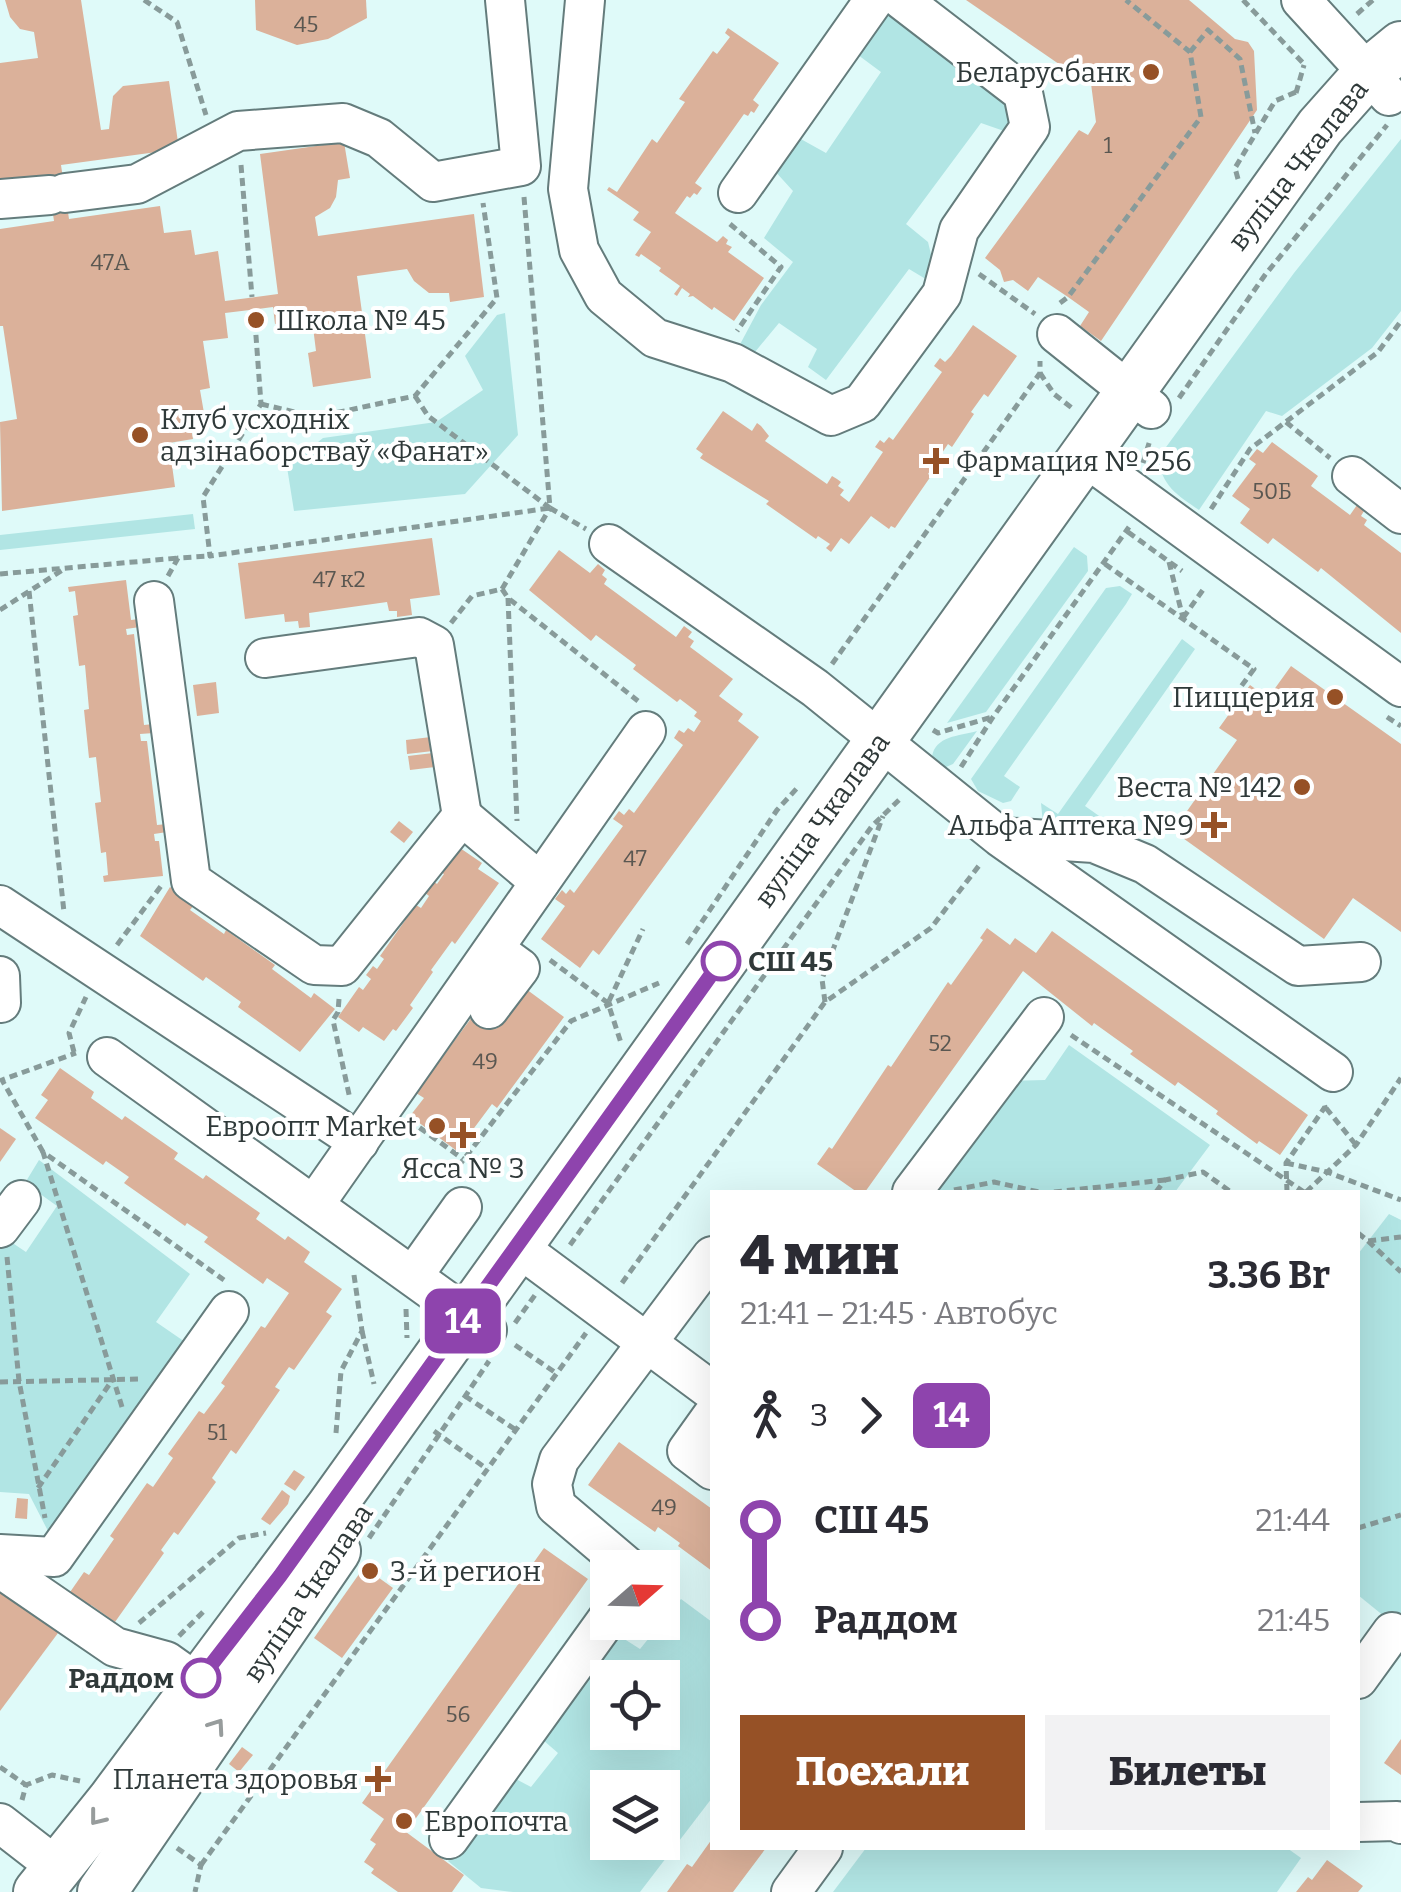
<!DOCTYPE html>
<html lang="ru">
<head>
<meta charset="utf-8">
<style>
  :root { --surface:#fff; --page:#f2f2f3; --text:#2b2b33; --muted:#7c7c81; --accent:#965126 }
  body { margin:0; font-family:Bitter,serif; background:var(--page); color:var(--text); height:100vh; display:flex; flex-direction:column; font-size:38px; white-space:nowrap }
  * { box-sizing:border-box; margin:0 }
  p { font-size:32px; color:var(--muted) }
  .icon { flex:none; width:55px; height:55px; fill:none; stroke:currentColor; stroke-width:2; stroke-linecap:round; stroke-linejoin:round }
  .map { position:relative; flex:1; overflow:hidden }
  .details { position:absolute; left:710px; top:1190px; width:650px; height:660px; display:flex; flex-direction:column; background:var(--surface); border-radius:0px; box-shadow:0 10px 40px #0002 }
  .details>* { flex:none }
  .badge { padding:0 20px; border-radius:15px; font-size:35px; line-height:65px }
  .needle { width:65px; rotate:70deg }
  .controls { position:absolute; left:590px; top:1550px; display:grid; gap:20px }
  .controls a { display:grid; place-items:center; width:90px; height:90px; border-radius:0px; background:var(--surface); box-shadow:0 10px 40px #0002; font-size:50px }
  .map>.badge { position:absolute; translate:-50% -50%; box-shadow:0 0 0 5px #fff }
  .legs { display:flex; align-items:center; gap:15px; height:110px; padding:0 30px; font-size:32px }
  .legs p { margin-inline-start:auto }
  .head { display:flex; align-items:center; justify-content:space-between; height:170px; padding:0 30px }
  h1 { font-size:55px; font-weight:800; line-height:75px }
  .cta { display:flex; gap:20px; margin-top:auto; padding:20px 30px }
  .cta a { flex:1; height:115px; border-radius:0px; background:var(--accent); color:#fff; font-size:40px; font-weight:800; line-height:115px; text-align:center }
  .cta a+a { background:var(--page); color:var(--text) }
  ul { padding:0 30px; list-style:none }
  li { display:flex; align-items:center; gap:35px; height:100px; font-size:38px }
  li i { display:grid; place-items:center; width:15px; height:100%; margin:0 12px; background:currentColor }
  li i::after { content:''; width:25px; height:25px; margin:-12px; border:8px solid; border-radius:50%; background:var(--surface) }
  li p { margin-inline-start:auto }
  li:first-child i { background:linear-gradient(#0000 50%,currentColor 0) }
  li:last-child i { background:linear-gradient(currentColor 50%,#0000 0) }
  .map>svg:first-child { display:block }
  .green { fill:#b1e5e4; fill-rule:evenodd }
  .building { fill:#dbb19a }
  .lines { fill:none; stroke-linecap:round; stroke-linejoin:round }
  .minor-casing { stroke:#647c7c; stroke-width:42 }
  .major-casing { stroke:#647c7c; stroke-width:52 }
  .path { stroke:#889b9a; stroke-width:5; stroke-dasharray:8 5; stroke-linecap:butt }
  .minor { stroke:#fff; stroke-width:38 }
  .major { stroke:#fff; stroke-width:48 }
  .oneway { stroke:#979c9c }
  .line-1-casing { stroke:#fff; stroke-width:22 }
  .line-1 { stroke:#8e44ad; stroke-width:15 }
  .poi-dot { fill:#965126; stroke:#fff; stroke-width:4 }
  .stop-1-dot { fill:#fff; stroke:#8e44ad; stroke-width:5 }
  .labels { text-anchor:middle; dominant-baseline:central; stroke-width:8; stroke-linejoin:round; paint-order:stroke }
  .number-label { font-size:22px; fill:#5a5751 }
  .poi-label { font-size:28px; fill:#2f3939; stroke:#fff; text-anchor:end }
  .street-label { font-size:28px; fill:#2f3939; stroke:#fff }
  .stop-label { font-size:28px; font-weight:bold; fill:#2f3939; stroke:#fff; text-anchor:start }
</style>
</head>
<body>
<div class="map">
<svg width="1401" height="1892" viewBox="0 0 1401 1892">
  <rect width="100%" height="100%" fill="#dffaf9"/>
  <g class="green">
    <polygon points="889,3 1017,104 1019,120 1004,131 981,123 906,224 928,242 935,271 929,281 909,269 826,380 808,367 817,349 779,323 750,358 737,350 761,305 793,262 764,238 793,191 773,169 799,138 826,153 881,72 854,52"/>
    <path d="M 1401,139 L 1401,311 L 1372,348 L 1282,416 L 1266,411 L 1199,510 C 1177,495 1162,486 1158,458 L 1294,273 Z"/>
    <polygon points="505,313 518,435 465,494 294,511 287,467 323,438 436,422 483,390 465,356 497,315"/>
    <polygon points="193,514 195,529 0,550 0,535"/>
    <polygon points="1074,547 1087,556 1088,571 986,712 947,723"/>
    <polygon points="1120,586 1132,594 1126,604 1004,776 1020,787 1011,801 1003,803 978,791 971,779 1106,588"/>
    <polygon points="1182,639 1195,649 1085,806 1102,818 1090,834 1043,824 1041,803 1058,814"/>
    <path d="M 977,731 L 953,764 L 946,767 L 938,764 L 932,757 C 935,736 959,736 977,731 Z"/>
    <polygon points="1069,1045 1210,1145 1175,1192 929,1192 1011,1081 1045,1080"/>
    <polygon points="39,1160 190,1274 156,1322 188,1344 48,1531 29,1494 0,1492 0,1244 5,1238 26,1252 57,1206 25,1183"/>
    <polygon points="1389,1214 1401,1220 1401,1630 1358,1595 1358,1254"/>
    <path d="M 681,1599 L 712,1622 L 712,1798 L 640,1892 L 513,1892 L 481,1888 L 448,1861 L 514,1778 L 531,1787 L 558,1753 L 543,1740 L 618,1635 L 640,1649 ZM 608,1678 L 662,1678 L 662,1732 L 608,1732 ZM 608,1788 L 662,1788 L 662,1842 L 608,1842 Z"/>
    <polygon points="866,1848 1287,1848 1301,1858 1277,1892 833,1892"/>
  </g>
  <g class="building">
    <polygon points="5,0 81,0 101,130 109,129 113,96 123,86 169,81 179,149 61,165 69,219 160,206 164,233 191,230 195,255 218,251 225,301 278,294 260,154 344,142 350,178 338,180 336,197 330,208 315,217 318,236 474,214 484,297 450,302 449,293 429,293 414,281 407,269 357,276 371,378 313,387 308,353 316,351 312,319 275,324 273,307 225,313 228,338 203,341 210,388 200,390 204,413 189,415 193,439 169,443 175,487 2,511 0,422 17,419 3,326 0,326 0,229 54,221 48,181 0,187 0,63 38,58 34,32 20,29 10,17"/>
    <polygon points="255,0 366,0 367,18 328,39 297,45 256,30"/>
    <polygon points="966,0 1189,0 1235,39 1248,42 1254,51 1257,110 1101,341 1080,326 1089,312 1068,297 1038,277 1028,291 1013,280 1004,282 1000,270 985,258 1079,130 1088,135 1096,122 1090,76 1078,66 1072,73"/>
    <polygon points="728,28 779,63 753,100 759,105 754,113 751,111 748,116 744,114 695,183 702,188 697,195 694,193 690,198 687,196 675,213 717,242 723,236 728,240 726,244 732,247 728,252 764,278 734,321 714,307 712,310 693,296 688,297 690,294 682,288 677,296 674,294 680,286 659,271 661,268 641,254 639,257 635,255 651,232 633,220 639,212 607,190 609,187 617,192 652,139 657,143 685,102 679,99 713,51 717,54 730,37 725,33"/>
    <polygon points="973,325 1017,356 988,397 984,394 971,412 974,414 952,447 948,444 928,474 931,476 895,528 891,526 889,529 871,516 849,544 841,538 831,552 826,548 830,544 818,536 816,539 766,504 769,501 700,458 703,454 696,449 723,411 752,431 757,423 761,426 769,436 765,441 827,484 832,476 837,479 841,482 838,486 844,490 840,495 849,502 883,452 875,447 880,440 884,443 889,437 893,440 942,372 934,366 940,358 945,362 951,356"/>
    <polygon points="1272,442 1318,476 1311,486 1350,515 1357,505 1364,511 1361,516 1367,520 1364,525 1401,553 1401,633 1321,568 1318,572 1273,538 1268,544 1240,523 1250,509 1232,496 1256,464 1249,459 1257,449 1263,453"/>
    <polygon points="432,538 440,595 410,599 412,615 397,617 397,611 389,611 387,602 309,613 310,627 299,628 298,621 285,622 284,614 245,619 238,563"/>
    <polygon points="559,550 590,573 598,564 605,570 602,575 607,579 604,584 676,637 684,626 692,632 688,637 694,641 690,647 733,679 719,696 743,714 738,721 759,737 599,955 593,950 580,968 541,939 565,906 555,899 562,890 566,894 570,889 574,893 623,826 613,819 619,811 624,815 629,809 634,813 683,745 674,738 679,730 684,733 688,728 694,732 701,721 694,716 697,712 680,699 677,702 633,669 636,665 596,635 591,641 529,590"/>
    <polygon points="126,580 131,620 139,619 140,627 126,629 127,635 134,634 144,725 153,724 154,733 140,734 141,741 147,741 157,825 167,824 167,832 154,834 155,841 159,841 163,876 104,882 103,876 108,875 106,852 101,853 95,803 101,802 96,757 89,758 84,710 89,709 85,665 79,666 73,616 78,615 75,591 69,592 68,587"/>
    <polygon points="1291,666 1401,744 1401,932 1353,898 1324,939 1173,831 1237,740 1219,728 1250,685 1268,698"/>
    <polygon points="216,682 219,713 197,716 193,685"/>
    <polygon points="431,737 433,751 407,754 406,740"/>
    <polygon points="433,753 435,767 410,770 408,756"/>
    <polygon points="399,821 413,832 404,843 390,832"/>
    <polygon points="457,846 482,863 478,869 499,883 455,944 452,941 431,970 433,972 410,1005 413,1008 396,1031 393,1029 384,1041 363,1027 359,1032 338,1017 359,987 363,990 371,979 366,975 373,966 377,969 384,959 380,956 416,905 421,908 429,896 424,892 433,881 437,884 444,874 439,871"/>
    <polygon points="170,887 194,905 190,910 224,934 226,930 275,965 272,969 311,998 314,993 335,1009 300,1052 238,1007 241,1002 206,977 203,981 140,936"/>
    <polygon points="987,928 1010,945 1015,938 1036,953 1052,931 1308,1115 1280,1155 1259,1141 1257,1144 1216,1114 1218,1111 1178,1082 1175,1086 1130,1054 1133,1051 1094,1023 1092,1026 1023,971 865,1192 857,1192 817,1164 829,1147 832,1149 888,1065 891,1067 948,982 951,985 983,940 980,938"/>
    <polygon points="526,989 564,1017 497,1108 492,1104 457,1151 410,1116 424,1098 416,1093 475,1013 496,1029"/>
    <polygon points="60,1068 94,1092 91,1098 122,1120 125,1116 178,1153 174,1159 203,1179 206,1175 260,1213 256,1219 285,1240 288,1236 310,1252 304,1262 342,1289 326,1312 332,1316 294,1370 289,1367 275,1387 280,1390 236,1454 231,1450 212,1478 216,1482 178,1535 174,1532 161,1550 164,1553 115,1622 91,1605 88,1609 68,1595 84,1572 89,1575 114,1539 110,1536 147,1483 153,1487 173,1458 168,1454 199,1411 204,1414 225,1386 221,1383 261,1326 265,1328 289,1293 267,1278 263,1284 204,1242 208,1237 187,1223 185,1226 124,1183 129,1177 106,1161 103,1165 35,1118 48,1100 41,1095"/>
    <polygon points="0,1128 16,1139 0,1162"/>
    <polygon points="619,1442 712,1509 712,1571 678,1546 680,1543 658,1527 655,1532 588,1485"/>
    <polygon points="294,1470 305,1477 295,1491 284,1484"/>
    <polygon points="282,1490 290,1496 288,1504 270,1525 261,1519"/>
    <polygon points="17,1498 28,1499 27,1519 15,1518"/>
    <polygon points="544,1548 588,1579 406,1832 464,1875 452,1892 398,1892 371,1873 374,1869 364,1862 376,1844 370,1840 384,1819 362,1803"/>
    <polygon points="364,1567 393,1588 342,1658 314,1638"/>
    <polygon points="0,1590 61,1629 0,1711"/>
    <polygon points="1401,1739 1401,1775 1384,1763"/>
    <polygon points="242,1747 253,1755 239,1772 229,1764"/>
    <polygon points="712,1839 712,1848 766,1848 733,1892 667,1892 687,1864 692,1867"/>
    <polygon points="1327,1860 1363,1886 1358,1892 1296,1892 1308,1877 1312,1880"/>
  </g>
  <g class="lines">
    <defs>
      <g id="minor">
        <polyline points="585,0 568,189 579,250 604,296 655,338 733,363 831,416 862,403 942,294 959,230 1030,127 1023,93 902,0"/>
        <polyline points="1301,0 1389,96"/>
        <polyline points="65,193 137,184 238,131 343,123 379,138 433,182 521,166 505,0"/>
        <polyline points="738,193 874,0"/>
        <polyline points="0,199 50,195"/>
        <polyline points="1057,334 1151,409"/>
        <polyline points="1085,457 1401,687"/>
        <polyline points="1352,476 1401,514"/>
        <polyline points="609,544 815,688 1000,837 1333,1072"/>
        <polyline points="154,601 191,881 314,965 342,966 462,816 540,882"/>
        <polyline points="265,658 419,637 434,645 462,816"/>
        <polyline points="1003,837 1094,843 1145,864 1298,966 1361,962"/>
        <polyline points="0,905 359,1142"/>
        <polyline points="0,976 1,1003"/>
        <polyline points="489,1009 520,968 494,949"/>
        <polyline points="107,1057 487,1330"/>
        <polyline points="912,1192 1044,1017"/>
        <polyline points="314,1205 646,731"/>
        <polyline points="0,1228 21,1200"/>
        <polyline points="518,1247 712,1391"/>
        <polyline points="413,1276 462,1207"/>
        <polyline points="712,1416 687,1451 712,1470"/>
        <polyline points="0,1554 54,1557 229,1311"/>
        <polyline points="629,1568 556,1506 552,1484 559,1460 712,1256"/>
        <polyline points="0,1572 7,1573 115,1647 166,1661 197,1683"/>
        <polyline points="1358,1679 1392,1632"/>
        <polyline points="1358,1822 1397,1821 1401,1824"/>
        <polyline points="0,1823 58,1868"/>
        <polyline points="449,1839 608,1618"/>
        <polyline points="791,1892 823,1848"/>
      </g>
      <g id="major">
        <polyline points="38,1892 112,1800 330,1508 1320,127 1368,73 1401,46"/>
        <polyline points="102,1892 336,1551"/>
      </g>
    </defs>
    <use href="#minor" class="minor-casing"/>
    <use href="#major" class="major-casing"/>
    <g class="path">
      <polyline points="144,0 177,22 206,115"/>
      <polyline points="1243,0 1304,64"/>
      <polyline points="1357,14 1373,0"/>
      <polyline points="1190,52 1208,30 1240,59 1255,133"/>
      <polyline points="1296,93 1304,65"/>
      <polyline points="241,165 252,297"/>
      <polyline points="1238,179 1235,168 1275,101 1296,92"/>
      <polyline points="524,197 550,508 586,529"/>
      <polyline points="730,224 781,267 737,331"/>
      <polyline points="979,274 1035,314"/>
      <polyline points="1060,303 1068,297 1201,117 1190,52 1126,0"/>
      <polyline points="254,309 261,404 203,497 210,556 550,508"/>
      <polyline points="1040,373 1054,394 1072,408"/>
      <polyline points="415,396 428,416 550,508"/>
      <polyline points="1179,398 1265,275 1387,125"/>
      <polyline points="261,404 316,417 415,396 497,298 483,203"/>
      <polyline points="1286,422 1330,458"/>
      <polyline points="1143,463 1150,440"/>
      <polyline points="1211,509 1250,449 1378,352 1401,321"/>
      <polyline points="1128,532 1182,571"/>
      <polyline points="1169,562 1183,618"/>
      <polyline points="1105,564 1254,669 1228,704 1234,708"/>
      <polyline points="0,574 178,558"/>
      <polyline points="168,576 178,558 210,556"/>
      <polyline points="502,589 508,598 638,701"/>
      <polyline points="29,591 64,912"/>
      <polyline points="508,598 517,821"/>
      <polyline points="0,610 64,569"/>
      <polyline points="1183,618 1205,587"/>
      <polyline points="451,623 472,596 502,589 550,508"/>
      <polyline points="832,664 1040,373 1040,361"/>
      <polyline points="1387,717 1401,726"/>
      <polyline points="933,730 938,733 992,717"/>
      <polyline points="961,767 993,717 1129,527"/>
      <polyline points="687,944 777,810 799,786"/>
      <polyline points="117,945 161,886"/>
      <polyline points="550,960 608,1003 621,1043"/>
      <polyline points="339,999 338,1012 333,1020 350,1099"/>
      <polyline points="609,1001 643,929"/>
      <polyline points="825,1002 822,979 883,816"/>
      <polyline points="1071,1035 1304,1192"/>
      <polyline points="74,1052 69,1033 86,997"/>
      <polyline points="1326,1108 1356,1145"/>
      <polyline points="409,1120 463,1159"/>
      <polyline points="43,1152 2,1080 76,1053"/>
      <polyline points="1286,1163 1327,1172 1401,1200"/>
      <polyline points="450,1177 571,1021 659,983"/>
      <polyline points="954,1190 994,1182 1039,1192"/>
      <polyline points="1054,1192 1165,1180"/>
      <polyline points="1156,1192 1165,1180 1203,1172 1231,1192"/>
      <polyline points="1287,1192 1286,1163 1325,1107 1324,1103"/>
      <polyline points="1306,1192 1356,1145 1401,1078"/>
      <polyline points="1358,1233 1368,1241 1401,1237"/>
      <polyline points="1368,1241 1401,1272"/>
      <polyline points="570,1245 872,826 902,797"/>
      <polyline points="7,1257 19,1381 45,1518"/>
      <polyline points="622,1283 825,1002 931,928 981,863"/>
      <polyline points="406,1309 407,1338"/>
      <polyline points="515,1323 535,1295"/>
      <polyline points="362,1331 374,1384"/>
      <polyline points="515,1345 556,1373"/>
      <polyline points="0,1382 142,1379"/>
      <polyline points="465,1396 516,1430"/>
      <polyline points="122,1407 43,1152 224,1280"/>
      <polyline points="434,1431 487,1469"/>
      <polyline points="336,1433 341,1371 362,1331 354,1275"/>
      <polyline points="38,1488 113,1379"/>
      <polyline points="1358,1528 1401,1515"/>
      <polyline points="369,1538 489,1361"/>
      <polyline points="139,1623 239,1538 266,1533"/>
      <polyline points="179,1636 203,1612"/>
      <polyline points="0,1767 26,1785"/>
      <polyline points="22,1800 26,1785 52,1775 80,1781"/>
      <polyline points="177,1848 201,1865 195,1892"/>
      <polyline points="201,1865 586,1333"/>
    </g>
    <use href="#minor" class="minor"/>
    <use href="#major" class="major"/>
  </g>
  <defs><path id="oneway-chevron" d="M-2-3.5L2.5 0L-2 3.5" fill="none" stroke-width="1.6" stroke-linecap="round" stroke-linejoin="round" transform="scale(2.5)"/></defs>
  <g class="oneway">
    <use href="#oneway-chevron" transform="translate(217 1726) rotate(-55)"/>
    <use href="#oneway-chevron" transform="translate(97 1818) rotate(128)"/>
  </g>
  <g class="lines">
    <defs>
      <polyline id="line-1" points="201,1678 280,1576 721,961"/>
    </defs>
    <use href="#line-1" class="line-1-casing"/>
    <use href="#line-1" class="line-1"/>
  </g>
  <g class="poi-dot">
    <circle cx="1151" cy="72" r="10"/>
    <circle cx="256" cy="320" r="10"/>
    <circle cx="140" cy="435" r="10"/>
    <path d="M931 446h10v10h10v10h-10v10h-10v-10h-10v-10h10z"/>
    <circle cx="1335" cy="697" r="10"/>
    <circle cx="1302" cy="787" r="10"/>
    <path d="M1209 810h10v10h10v10h-10v10h-10v-10h-10v-10h10z"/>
    <circle cx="437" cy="1126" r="10"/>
    <path d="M458 1120h10v10h10v10h-10v10h-10v-10h-10v-10h10z"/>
    <circle cx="370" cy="1571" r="10"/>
    <path d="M373 1764h10v10h10v10h-10v10h-10v-10h-10v-10h10z"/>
    <circle cx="404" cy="1821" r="10"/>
  </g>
  <g class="stop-1-dot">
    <circle cx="721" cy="961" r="18"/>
    <circle cx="201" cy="1678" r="18"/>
  </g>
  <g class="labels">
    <g class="number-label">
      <text x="306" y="24">45</text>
      <text x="1108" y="145">1</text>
      <text x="110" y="262">47А</text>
      <text x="1272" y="491">50Б</text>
      <text x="339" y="579">47 к2</text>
      <text x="635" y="858">47</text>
      <text x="940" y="1043">52</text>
      <text x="485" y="1061">49</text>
      <text x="217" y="1432">51</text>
      <text x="664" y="1507">49</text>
      <text x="458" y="1714">56</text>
    </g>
    <g class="poi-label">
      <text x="1131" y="72">Беларусбанк</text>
      <text x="276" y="320" text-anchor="start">Школа № 45</text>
      <text x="160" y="419" text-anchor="start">Клуб усходніх<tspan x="160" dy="32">адзінаборстваў «Фанат»</tspan></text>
      <text x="956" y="461" text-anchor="start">Фармация № 256</text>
      <text x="1315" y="697">Пиццерия</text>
      <text x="1282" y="787">Веста № 142</text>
      <text x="1194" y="825">Альфа Аптека №9</text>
      <text x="417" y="1126">Евроопт Market</text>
      <text x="463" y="1168" text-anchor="middle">Ясса № 3</text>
      <text x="390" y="1571" text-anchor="start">3-й регион</text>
      <text x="358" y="1779">Планета здоровья</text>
      <text x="424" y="1821" text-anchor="start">Европочта</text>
    </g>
    <g class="street-label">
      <text transform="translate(1298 165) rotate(-52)">вуліца Чкалава</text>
      <text transform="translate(822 820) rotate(-54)">вуліца Чкалава</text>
      <text transform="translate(308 1593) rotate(-56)">вуліца Чкалава</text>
    </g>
    <g class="stop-label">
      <text x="748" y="961">СШ 45</text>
      <text x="174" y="1678" text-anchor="end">Раддом</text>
    </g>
  </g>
</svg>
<div class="controls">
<a><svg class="needle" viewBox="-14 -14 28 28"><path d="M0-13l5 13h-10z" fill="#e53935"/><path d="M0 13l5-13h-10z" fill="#7c7c81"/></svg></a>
<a><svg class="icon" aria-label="locate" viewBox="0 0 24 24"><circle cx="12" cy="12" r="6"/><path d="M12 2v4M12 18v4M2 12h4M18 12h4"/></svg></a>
<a><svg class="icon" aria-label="layers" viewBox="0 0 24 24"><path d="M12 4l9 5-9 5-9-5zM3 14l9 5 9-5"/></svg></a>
</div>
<b class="badge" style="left:463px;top:1321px;background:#8e44ad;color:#fff">14</b>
<section class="details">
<div class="head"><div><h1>4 мин</h1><p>21:41 – 21:45 · Автобус</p></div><b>3.36 Br</b></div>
<div class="legs"><svg class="icon" aria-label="walk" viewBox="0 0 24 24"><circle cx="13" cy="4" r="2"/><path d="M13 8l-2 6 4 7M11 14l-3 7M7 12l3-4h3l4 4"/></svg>3<svg class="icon" aria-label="forward" viewBox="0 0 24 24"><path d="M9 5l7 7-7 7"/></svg><b class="badge" style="background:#8e44ad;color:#fff">14</b></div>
<ul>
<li><i style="color:#8e44ad"></i><b>СШ 45</b><p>21:44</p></li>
<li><i style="color:#8e44ad"></i><b>Раддом</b><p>21:45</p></li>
</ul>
<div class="cta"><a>Поехали</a><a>Билеты</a></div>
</section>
</div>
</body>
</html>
